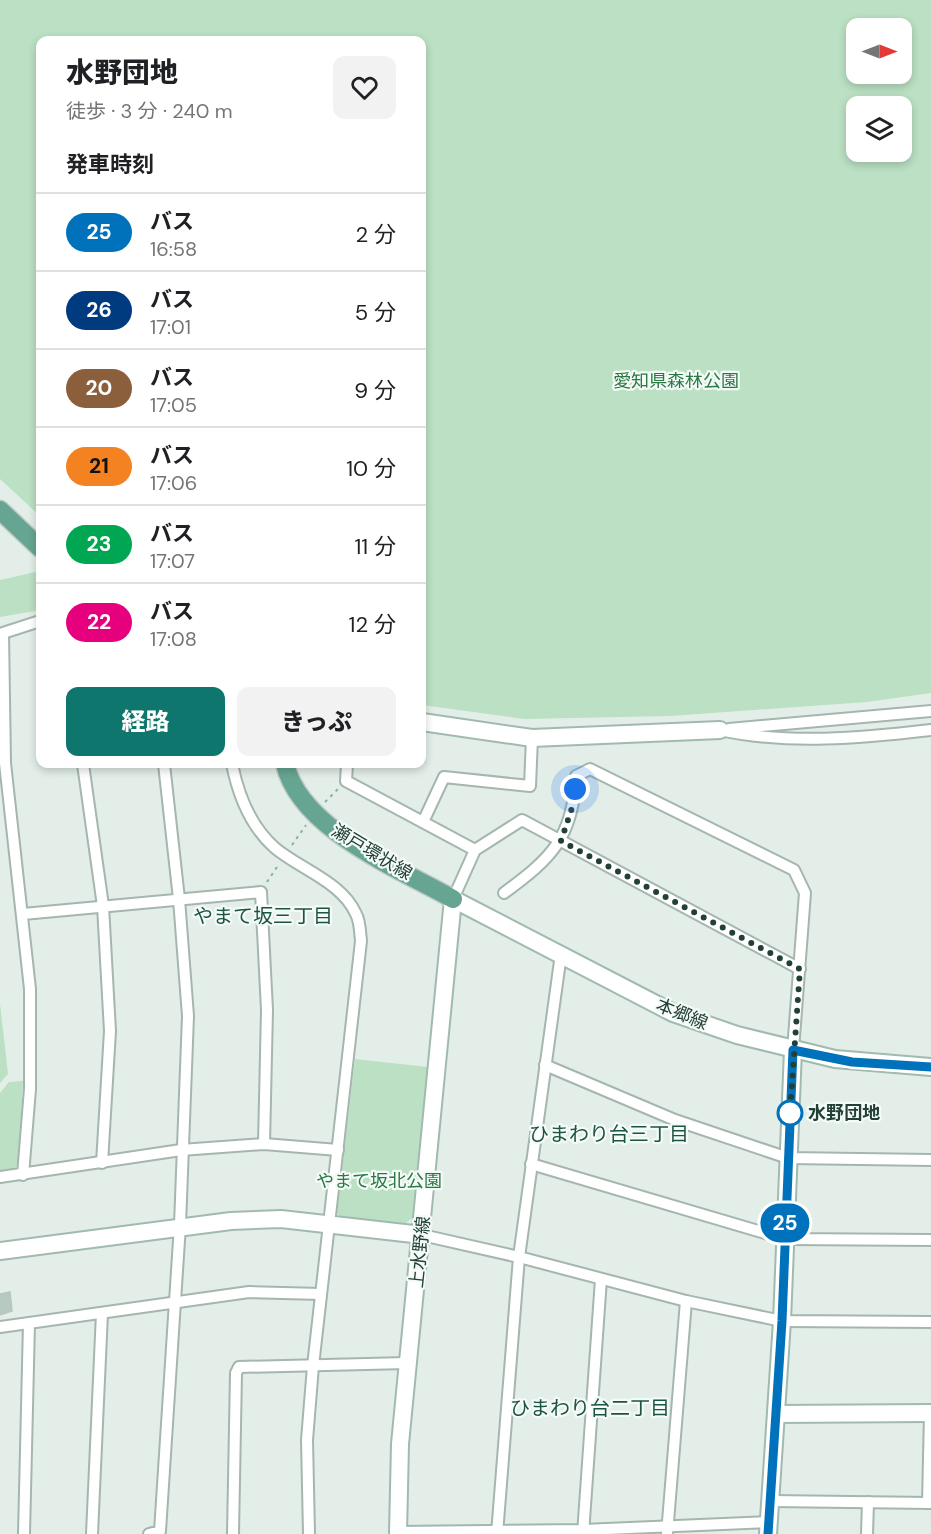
<!DOCTYPE html>
<html lang="ja">
<head>
<meta charset="utf-8">
<style>
  :root { --surface:#fff; --page:#f2f2f2; --text:#202124; --muted:#757577; --line:#e0e0e0; --accent:#0f766e }
  body { margin:0; font-family:"DM Sans","Noto Sans JP",sans-serif; background:var(--page); color:var(--text); height:100vh; display:flex; flex-direction:column; font-size:22px; white-space:nowrap }
  * { box-sizing:border-box; margin:0 }
  p { font-size:20px; color:var(--muted) }
  .icon { flex:none; width:33px; height:33px; fill:none; stroke:currentColor; stroke-width:2; stroke-linecap:round; stroke-linejoin:round }
  .map { position:relative; flex:1; overflow:hidden }
  .sheet { position:absolute; left:36px; top:36px; width:390px; height:732px; display:flex; flex-direction:column; background:var(--surface); border-radius:12px; box-shadow:0 3px 9px #0003 }
  .sheet>* { flex:none }
  .badge { padding:0 12px; border-radius:20px; font-size:21px; line-height:39px }
  .needle { width:39px; rotate:90deg }
  .buttons { position:absolute; left:846px; top:18px; display:grid; gap:12px }
  .buttons a { display:grid; place-items:center; width:66px; height:66px; border-radius:12px; background:var(--surface); box-shadow:0 3px 9px #0003; font-size:30px }
  .you { position:absolute; width:30px; height:30px; margin:-15px; border:4px solid #fff; border-radius:50%; background:#1a73e8; box-shadow:0 0 0 9px #1a73e833 }
  .map>.badge { position:absolute; translate:-50% -50%; box-shadow:0 0 0 3px #fff }
  h2 { padding:0 30px; font-size:22px; line-height:54px }
  .round { display:grid; place-items:center; flex:none; width:63px; height:63px; border-radius:12px; background:var(--page) }
  .headline { display:flex; align-items:center; justify-content:space-between; height:102px; padding:0 30px }
  h1 { font-size:28px; font-weight:800; line-height:45px }
  .cta { display:flex; gap:12px; margin-top:auto; padding:12px 30px }
  .cta a { flex:1; height:69px; border-radius:12px; background:var(--accent); color:#fff; font-size:24px; font-weight:800; line-height:69px; text-align:center }
  .cta a+a { background:var(--page); color:var(--text) }
  ul { padding:0; list-style:none }
  li { display:flex; align-items:center; gap:18px; height:78px; padding:0 30px; border-top:2px solid var(--line) }
  li div { flex:1 }
  li b { display:block; font-size:22px }
  li em { font-style:normal }
  li .badge { min-width:66px; font-weight:700; text-align:center }
  .map>svg:first-child { display:block }
  .green { fill:#bbe0c3; fill-rule:evenodd }
  .building { fill:#b8c9c1; stroke:#b5c8bf; stroke-width:1.5 }
  .lines { fill:none; stroke-linecap:round; stroke-linejoin:round }
  .street-casing { stroke:#a5b6af; stroke-width:14 }
  .secondary-casing { stroke:#a1bab0; stroke-width:20 }
  .primary-casing { stroke:#c1cac7; stroke-width:21 }
  .path { stroke:#82b3a0; stroke-width:2; stroke-dasharray:3 4.5; stroke-linecap:butt }
  .street { stroke:#fff; stroke-width:10 }
  .secondary { stroke:#fff; stroke-width:16 }
  .primary { stroke:#66a591; stroke-width:18 }
  .line-casing { stroke:#fff; stroke-width:14 }
  .line { stroke:#0072bc; stroke-width:9 }
  .walk { stroke:#224036; stroke-width:6; stroke-dasharray:0 10.8 }
  .stop-dot { fill:#fff; stroke:#0072bc; stroke-width:3 }
  .labels { text-anchor:middle; dominant-baseline:central; stroke-width:4.5; stroke-linejoin:round; paint-order:stroke }
  .park-label { font-size:18px; fill:#2a7943; stroke:#f4faf7 }
  .street-label { font-size:18px; fill:#224036; stroke:#f4faf7 }
  .stop-label { font-size:18px; font-weight:bold; fill:#224036; stroke:#f4faf7; text-anchor:start }
  .neighbourhood-label { font-size:20px; fill:#1c5442; stroke:#f4faf7 }
</style>
</head>
<body>
<div class="map">
<svg width="931" height="1534" viewBox="0 0 931 1534">
  <rect width="100%" height="100%" fill="#e3eee8"/>
  <g class="green">
    <path d="M 0,0 L 931,0 L 931,693 L 867,702 L 670,716 L 524,719 L 422,705 L 422,40 L 40,40 L 40,516 L 0,479 ZM 856,28 L 902,28 L 902,74 L 856,74 ZM 856,106 L 902,106 L 902,152 L 856,152 Z"/>
    <polygon points="40,571 40,606 35,611 0,617 0,580"/>
    <polygon points="0,1004 8,1074 0,1083"/>
    <polygon points="355,1059 428,1067 414,1216 405,1224 341,1218 337,1213"/>
    <polygon points="23,1081 19,1163 12,1171 0,1173 0,1093 9,1082"/>
  </g>
  <polygon class="building" points="10,1292 12,1311 0,1315 0,1294"/>
  <g class="lines">
    <defs>
      <g id="street">
        <polyline points="729,729 931,711"/>
        <path d="M 720,730 C 788,745 862,738 931,730"/>
        <polyline points="83,764 103,906 110,1031 102,1163"/>
        <path d="M 232,764 C 238,794 251,827 275,848 C 300,869 342,882 356,914 C 360,921 360,932 361,941 L 313,1366 L 307,1440 L 309,1534"/>
        <polyline points="347,764 346,781 475,850"/>
        <polyline points="423,822 444,777 530,786 532,738"/>
        <path d="M 504,893 C 552,858 573,837 576,776 L 590,769 L 794,870 L 805,893 L 793,1050"/>
        <polyline points="453,899 475,850 522,820 800,969"/>
        <polyline points="23,914 261,892 267,1010 264,1144"/>
        <polyline points="545,1065 675,1120 788,1158 931,1160"/>
        <polyline points="531,1164 785,1239 931,1240"/>
        <polyline points="23,1175 30,1089 30,989 5,763 3,633 40,621"/>
        <polyline points="0,1177 181,1150 264,1144 338,1150"/>
        <polyline points="422,1235 519,1257 686,1301 782,1321 931,1322"/>
        <polyline points="0,1327 249,1292 321,1294"/>
        <polyline points="770,1501 931,1503"/>
        <polyline points="928,1503 930,1413"/>
        <polyline points="398,1532 583,1530 769,1522"/>
        <polyline points="24,1534 29,1323"/>
        <polyline points="92,1534 102,1313"/>
        <polyline points="149,1534 160,1531 180,1225 188,1016 179,899 164,764"/>
        <polyline points="233,1534 236,1373 239,1367 407,1363"/>
        <polyline points="497,1534 519,1257 561,954"/>
        <polyline points="583,1534 601,1279"/>
        <polyline points="667,1534 686,1301"/>
        <polyline points="867,1534 868,1502"/>
      </g>
      <g id="secondary">
        <polyline points="422,722 532,738 720,730"/>
        <polyline points="0,1251 231,1221 281,1219 422,1235"/>
        <polyline points="776,1414 931,1413"/>
        <polyline points="398,1534 400,1444 453,899 673,1013 737,1035 835,1059 931,1067"/>
        <polyline points="768,1534 782,1321 793,1050"/>
      </g>
      <g id="primary">
        <polyline points="0,510 40,548"/>
        <path d="M 285,764 C 300,829 398,868 453,899"/>
      </g>
    </defs>
    <use href="#street" class="street-casing"/>
    <use href="#secondary" class="secondary-casing"/>
    <use href="#primary" class="primary-casing"/>
    <g class="path">
      <polyline points="325,802 338,789"/>
      <polyline points="292,845 306,825"/>
      <polyline points="267,882 279,864"/>
    </g>
    <use href="#street" class="street"/>
    <use href="#secondary" class="secondary"/>
    <use href="#primary" class="primary"/>
  </g>
  <g class="lines">
    <defs>
      <polyline id="line" points="768,1534 782,1321 793,1050 852,1062 931,1067"/>
    </defs>
    <use href="#line" class="line-casing"/>
    <use href="#line" class="line"/>
    <polyline class="walk" points="575,789 574,802 561,841 800,969 790,1113"/>
  </g>
  <circle class="stop-dot" cx="790" cy="1113" r="12"/>
  <g class="labels">
    <g class="park-label">
      <text x="676" y="381">愛知県森林公園</text>
      <text x="379" y="1181">やまて坂北公園</text>
    </g>
    <g class="street-label">
      <text transform="translate(372 852) rotate(31)">瀬戸環状線</text>
      <text transform="translate(682 1014) rotate(22)">本郷線</text>
      <text transform="translate(420 1252) rotate(-84)">上水野線</text>
    </g>
    <g class="stop-label">
      <text x="808" y="1113">水野団地</text>
    </g>
    <g class="neighbourhood-label">
      <text x="263" y="916">やまて坂三丁目</text>
      <text x="609" y="1134">ひまわり台三丁目</text>
      <text x="590" y="1408">ひまわり台二丁目</text>
    </g>
  </g>
</svg>
<div class="buttons">
<a><svg class="needle" viewBox="-14 -14 28 28"><path d="M0-13l5 13h-10z" fill="#e53935"/><path d="M0 13l5-13h-10z" fill="#757577"/></svg></a>
<a><svg class="icon" aria-label="layers" viewBox="0 0 24 24"><path d="M12 4l9 5-9 5-9-5zM3 14l9 5 9-5"/></svg></a>
</div>
<div class="you" style="left:575px;top:789px"></div>
<b class="badge" style="left:785px;top:1223px;background:#0072bc;color:#fff">25</b>
<section class="sheet">
<div class="headline"><div><h1>水野団地</h1><p>徒歩 · 3 分 · 240 m</p></div><a class="round"><svg class="icon" aria-label="heart" viewBox="0 0 24 24"><path d="M12 20l-8-8c-3-5 5-10 8-4 3-6 11-1 8 4z"/></svg></a></div>
<h2>発車時刻</h2>
<ul>
<li><span class="badge" style="background:#0072bc;color:#fff">25</span><div><b>バス</b><p>16:58</p></div><em>2 分</em></li>
<li><span class="badge" style="background:#003b80;color:#fff">26</span><div><b>バス</b><p>17:01</p></div><em>5 分</em></li>
<li><span class="badge" style="background:#8b5e3c;color:#fff">20</span><div><b>バス</b><p>17:05</p></div><em>9 分</em></li>
<li><span class="badge" style="background:#f58220;color:#111">21</span><div><b>バス</b><p>17:06</p></div><em>10 分</em></li>
<li><span class="badge" style="background:#00a651;color:#fff">23</span><div><b>バス</b><p>17:07</p></div><em>11 分</em></li>
<li><span class="badge" style="background:#e6007e;color:#fff">22</span><div><b>バス</b><p>17:08</p></div><em>12 分</em></li>
</ul>
<div class="cta"><a>経路</a><a>きっぷ</a></div>
</section>
</div>
</body>
</html>
